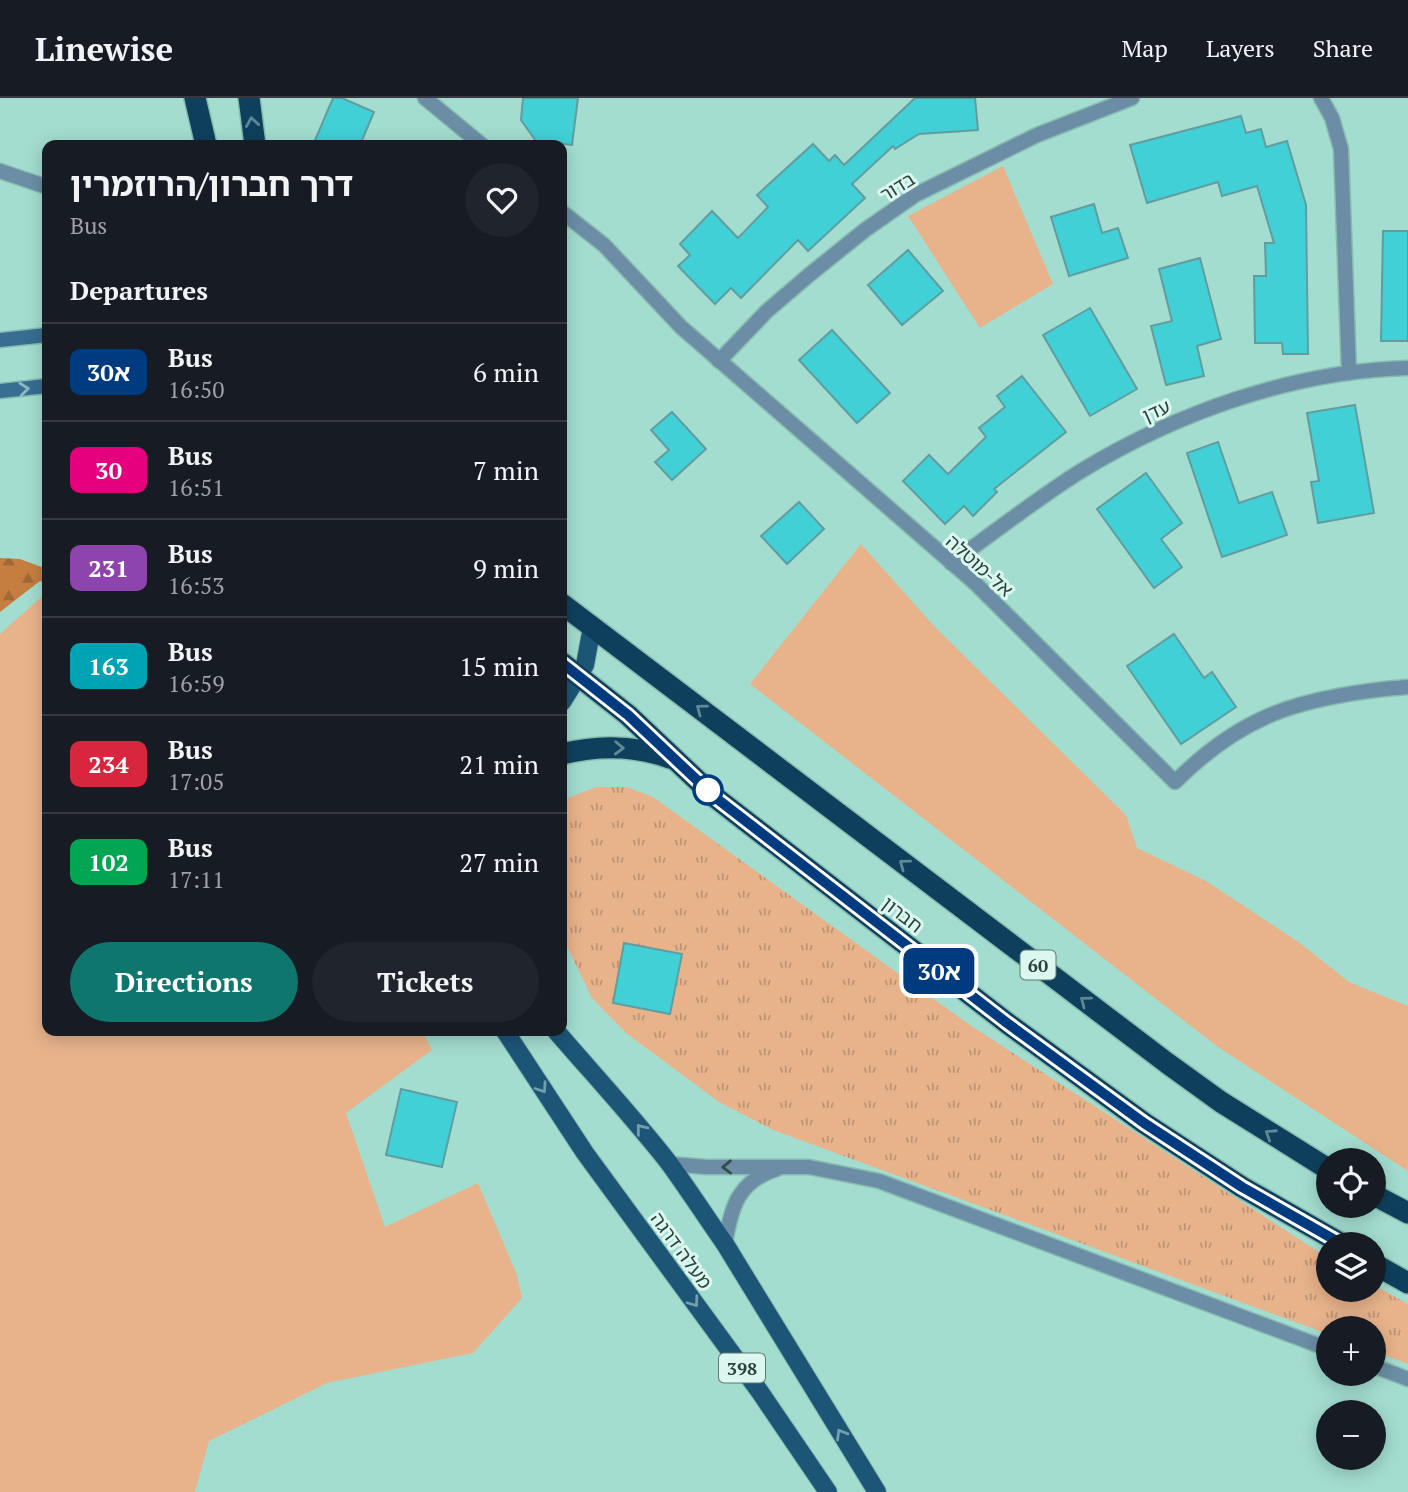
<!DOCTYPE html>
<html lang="en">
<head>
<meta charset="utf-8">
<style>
  :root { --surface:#171b24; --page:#20242c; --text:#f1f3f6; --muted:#9ea1a6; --line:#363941; --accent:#0f766e }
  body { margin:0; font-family:"PT Serif","Noto Sans Hebrew",serif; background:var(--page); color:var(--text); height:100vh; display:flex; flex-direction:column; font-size:26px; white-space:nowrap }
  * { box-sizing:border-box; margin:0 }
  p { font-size:23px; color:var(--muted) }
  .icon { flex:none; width:38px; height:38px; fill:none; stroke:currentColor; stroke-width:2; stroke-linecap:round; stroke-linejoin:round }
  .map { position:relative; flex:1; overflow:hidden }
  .side { position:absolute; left:42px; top:42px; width:525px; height:896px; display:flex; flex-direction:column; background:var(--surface); border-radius:14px; box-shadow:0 4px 18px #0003 }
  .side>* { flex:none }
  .badge { padding:0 14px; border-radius:10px; font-size:24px; line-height:46px }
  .buttons { position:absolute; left:1316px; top:1050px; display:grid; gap:14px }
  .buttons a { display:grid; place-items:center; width:70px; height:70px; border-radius:50%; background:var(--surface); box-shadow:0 4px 18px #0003; font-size:35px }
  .map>.badge { position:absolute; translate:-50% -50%; box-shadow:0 0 0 4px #fff }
  h2 { padding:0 28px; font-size:26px; line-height:63px }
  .round { display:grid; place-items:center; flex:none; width:74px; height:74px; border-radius:37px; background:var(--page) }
  .head { display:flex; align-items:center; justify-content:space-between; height:119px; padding:0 28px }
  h1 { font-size:33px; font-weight:700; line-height:52px }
  .primary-button { display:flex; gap:14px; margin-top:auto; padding:14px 28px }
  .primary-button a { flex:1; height:80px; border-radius:42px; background:var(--accent); color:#fff; font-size:28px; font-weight:700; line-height:80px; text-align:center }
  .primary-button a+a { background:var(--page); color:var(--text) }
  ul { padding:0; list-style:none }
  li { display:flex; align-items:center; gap:21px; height:98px; padding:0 28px; border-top:2px solid var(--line) }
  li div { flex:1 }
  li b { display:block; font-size:26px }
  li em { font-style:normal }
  li .badge { min-width:77px; font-weight:700; text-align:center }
  header { display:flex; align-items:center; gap:42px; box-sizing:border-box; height:98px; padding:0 35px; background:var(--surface); border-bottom:2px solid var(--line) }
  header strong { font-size:33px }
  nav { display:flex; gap:38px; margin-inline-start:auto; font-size:24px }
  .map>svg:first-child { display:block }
  .grass { fill:#e8b38b }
  .forest { fill:url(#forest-firs) }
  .park { fill:url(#park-tufts) }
  .building { fill:#40d0d6; stroke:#619d9f; stroke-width:2 }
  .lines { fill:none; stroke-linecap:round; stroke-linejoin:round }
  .street-casing { stroke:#88bbaf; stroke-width:17 }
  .secondary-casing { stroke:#88bbaf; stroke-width:17 }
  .primary-casing { stroke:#88bbaf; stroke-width:20 }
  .highway-casing { stroke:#88bbaf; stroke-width:24 }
  .street { stroke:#6b8ea6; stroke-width:14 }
  .secondary { stroke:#376e91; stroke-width:14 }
  .primary { stroke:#1d5577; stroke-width:18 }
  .highway { stroke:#0e405d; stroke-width:21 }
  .oneway { stroke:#608998 }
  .oneway2 { stroke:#91b9c5 }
  .oneway3 { stroke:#729ead }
  .oneway4 { stroke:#344d4c }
  .line-casing { stroke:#fff; stroke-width:16 }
  .line { stroke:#003b80; stroke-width:10 }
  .stop-dot { fill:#fff; stroke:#003b80; stroke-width:3.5 }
  .labels { text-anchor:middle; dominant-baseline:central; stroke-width:6; stroke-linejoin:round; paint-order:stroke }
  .shield { fill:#dbf7f0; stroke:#5f7872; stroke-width:2 }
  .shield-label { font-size:18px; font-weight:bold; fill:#2a413c }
  .street-label { font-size:19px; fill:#2a413c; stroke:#dbf7f0 }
</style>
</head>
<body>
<header>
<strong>Linewise</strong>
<nav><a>Map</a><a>Layers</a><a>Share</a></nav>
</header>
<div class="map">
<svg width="1408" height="1394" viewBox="0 0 1408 1394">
  <defs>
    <pattern id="forest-firs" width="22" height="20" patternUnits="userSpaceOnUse" patternTransform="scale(1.75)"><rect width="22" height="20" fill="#c67e40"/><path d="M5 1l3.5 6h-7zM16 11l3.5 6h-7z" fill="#a16937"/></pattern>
    <pattern id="park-tufts" width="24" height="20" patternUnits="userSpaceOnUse" patternTransform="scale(1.75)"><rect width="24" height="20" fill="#e8b38b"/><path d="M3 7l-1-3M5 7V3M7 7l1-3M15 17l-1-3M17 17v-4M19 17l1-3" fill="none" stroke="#bc9373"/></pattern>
  </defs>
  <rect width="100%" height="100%" fill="#a3ddd0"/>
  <g class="grass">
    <polygon points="1003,68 1053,186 980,230 908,118"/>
    <polygon points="861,446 934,528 1126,717 1137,750 1206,783 1300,845 1349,884 1408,908 1408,1073 1218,949 750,586"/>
    <polygon points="47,494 47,933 422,933 432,952 346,1015 385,1129 478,1085 517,1177 522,1200 473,1255 327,1285 209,1343 195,1394 0,1394 0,536"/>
  </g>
  <polygon class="forest" points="0,460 20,461 47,471 47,485 40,483 0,514"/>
  <polygon class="park" points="596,689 627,689 653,699 970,927 1328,1160 1328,1192 1374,1192 1374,1187 1408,1206 1408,1266 1374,1253 1374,1230 1328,1230 1328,1236 773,1032 719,1004 626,935 592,900 562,838 562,707 568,700"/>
  <g class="building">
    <polygon points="333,0 342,0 374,14 360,47 313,47"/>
    <polygon points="523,0 578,0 572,47 536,43 521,22"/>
    <polygon points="915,0 975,0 978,32 919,36 895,51 893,48 852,86 865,100 808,153 798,142 741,200 731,190 715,206 678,168 690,157 680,146 712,113 738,140 768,109 757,97 813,46 829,63 835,57 844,67"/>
    <polygon points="1241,18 1246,35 1261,31 1266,49 1287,43 1306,107 1308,256 1283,256 1282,245 1255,245 1254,178 1266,178 1265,145 1274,145 1257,88 1222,98 1218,84 1147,105 1130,47"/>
    <polygon points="1094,106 1102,135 1118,130 1128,160 1069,178 1051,119"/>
    <polygon points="1383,133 1408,133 1408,243 1381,243"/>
    <polygon points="908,152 943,193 902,227 868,187"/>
    <polygon points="1200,160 1221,241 1197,248 1204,278 1166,287 1151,228 1172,223 1159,171"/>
    <polygon points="1090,210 1137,291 1090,318 1043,237"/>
    <polygon points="832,232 890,295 857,325 799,262"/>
    <polygon points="1022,278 1066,334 994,391 997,394 973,418 964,408 945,426 903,383 929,357 948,376 986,339 979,330 1005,309 997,298"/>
    <polygon points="1355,307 1374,415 1318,425 1311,384 1319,383 1307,315"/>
    <polygon points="672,314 706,351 672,382 655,364 669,352 651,332"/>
    <polygon points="1218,344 1239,405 1272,394 1287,437 1222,459 1187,355"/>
    <polygon points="1146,375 1182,425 1161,441 1182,469 1154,490 1097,411"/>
    <polygon points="799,404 824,431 787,466 761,438"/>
    <polygon points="1174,536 1204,580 1212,574 1236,609 1181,646 1127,568"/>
    <polygon points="624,845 682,856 670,916 613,905"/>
    <polygon points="401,991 457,1004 442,1069 386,1057"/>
  </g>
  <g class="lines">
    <defs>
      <g id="street">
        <polyline points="425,0 482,47"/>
        <polyline points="1321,0 1332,20 1341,51 1349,275"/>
        <polyline points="0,73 47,89"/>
        <path d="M 562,114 L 604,147 L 681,229 L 975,485 L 1175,684 C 1201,658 1232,634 1266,619 C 1305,601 1365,592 1408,589"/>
        <polyline points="719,263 767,213 809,177 865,132 915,97 1037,37 1132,0"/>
        <path d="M 951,465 C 994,435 1036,401 1081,373 C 1178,314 1294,273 1408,270"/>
        <polyline points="669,1066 707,1069 809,1069 879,1083 1328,1251"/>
        <path d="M 725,1146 C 731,1109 738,1083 777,1071"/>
        <polyline points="1374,1268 1408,1281"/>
      </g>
      <g id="secondary">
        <polyline points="0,242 47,237"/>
        <polyline points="0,293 47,288"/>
      </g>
      <g id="primary">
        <polyline points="562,604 585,567 592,529"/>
        <polyline points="505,933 585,1055 760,1294 828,1394"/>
        <path d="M 556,933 C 594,977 633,1019 669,1065 C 688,1091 706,1119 725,1146 L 877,1394"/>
      </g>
      <g id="highway">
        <polyline points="195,0 206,47"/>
        <polyline points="249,0 255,47"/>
        <polyline points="562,506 1167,965 1221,1004 1328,1071"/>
        <polyline points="562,565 628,617 716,700 1007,925 1144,1025 1242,1089 1342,1146"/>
        <path d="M 562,656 C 598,647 634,647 670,660"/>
        <polyline points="1374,1097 1408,1115"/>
        <polyline points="1374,1166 1408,1185"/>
      </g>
    </defs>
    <use href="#street" class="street-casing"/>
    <use href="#secondary" class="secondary-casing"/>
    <use href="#primary" class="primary-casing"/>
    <use href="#highway" class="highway-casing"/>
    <use href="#street" class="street"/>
    <use href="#secondary" class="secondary"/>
    <use href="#primary" class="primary"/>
    <use href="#highway" class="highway"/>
  </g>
  <defs><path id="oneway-chevron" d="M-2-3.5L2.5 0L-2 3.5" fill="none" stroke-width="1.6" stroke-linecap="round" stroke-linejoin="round" transform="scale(1.75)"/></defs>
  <g class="oneway">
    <use href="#oneway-chevron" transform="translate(252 24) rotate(-99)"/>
    <use href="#oneway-chevron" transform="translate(701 611) rotate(-143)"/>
    <use href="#oneway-chevron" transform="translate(619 650) rotate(2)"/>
    <use href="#oneway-chevron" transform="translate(904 766) rotate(-143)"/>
    <use href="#oneway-chevron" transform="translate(1085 903) rotate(-143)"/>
    <use href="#oneway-chevron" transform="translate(1270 1036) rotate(-147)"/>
  </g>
  <use class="oneway2" href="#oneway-chevron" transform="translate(24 291) rotate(-6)"/>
  <g class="oneway3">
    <use href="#oneway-chevron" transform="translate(542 990) rotate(56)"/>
    <use href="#oneway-chevron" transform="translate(641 1031) rotate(-129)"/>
    <use href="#oneway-chevron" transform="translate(694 1204) rotate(54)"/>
    <use href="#oneway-chevron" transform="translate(841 1336) rotate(-121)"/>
  </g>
  <use class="oneway4" href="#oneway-chevron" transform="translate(727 1069) rotate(179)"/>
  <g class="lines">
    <defs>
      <polyline id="line" points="562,565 628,617 716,700 1007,925 1144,1025 1242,1089 1342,1146"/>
    </defs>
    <use href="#line" class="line-casing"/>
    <use href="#line" class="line"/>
  </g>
  <circle class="stop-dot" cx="708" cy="692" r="14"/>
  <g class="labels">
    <g class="shield">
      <rect x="1020.5" y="852.5" width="35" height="29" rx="5"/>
      <rect x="719" y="1255.5" width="46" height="29" rx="5"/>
    </g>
    <g class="shield-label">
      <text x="1038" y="867">60</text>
      <text x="742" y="1270">398</text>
    </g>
    <g class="street-label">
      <text transform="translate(897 88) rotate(-32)">בדור</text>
      <text transform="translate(1156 312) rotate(-24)">עדן</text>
      <text transform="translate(980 467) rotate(42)">אל-מוטלה</text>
      <text transform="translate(903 816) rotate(38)">חברון</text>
      <text transform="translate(682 1152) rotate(54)">מעלה דרגה</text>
    </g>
  </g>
</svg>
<div class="buttons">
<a><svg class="icon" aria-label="locate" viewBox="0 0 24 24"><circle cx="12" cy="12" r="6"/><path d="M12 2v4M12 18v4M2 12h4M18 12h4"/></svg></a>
<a><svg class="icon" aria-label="layers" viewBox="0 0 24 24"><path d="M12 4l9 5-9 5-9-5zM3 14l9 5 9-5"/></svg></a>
<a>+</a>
<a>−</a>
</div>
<b class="badge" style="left:939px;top:873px;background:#003b80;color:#fff">30א</b>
<section class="side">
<div class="head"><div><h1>דרך חברון/הרוזמרין</h1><p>Bus</p></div><a class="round"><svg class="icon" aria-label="heart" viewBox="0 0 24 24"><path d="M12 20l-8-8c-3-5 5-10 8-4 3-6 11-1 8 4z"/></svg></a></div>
<h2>Departures</h2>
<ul>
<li><span class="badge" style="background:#003b80;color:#fff">30א</span><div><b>Bus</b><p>16:50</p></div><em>6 min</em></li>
<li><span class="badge" style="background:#e6007e;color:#fff">30</span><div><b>Bus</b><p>16:51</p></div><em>7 min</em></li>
<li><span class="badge" style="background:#8e44ad;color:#fff">231</span><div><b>Bus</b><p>16:53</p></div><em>9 min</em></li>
<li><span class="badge" style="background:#00a3b4;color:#fff">163</span><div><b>Bus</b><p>16:59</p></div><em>15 min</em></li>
<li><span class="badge" style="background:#d7263d;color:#fff">234</span><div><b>Bus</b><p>17:05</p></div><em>21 min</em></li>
<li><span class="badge" style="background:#00a651;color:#fff">102</span><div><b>Bus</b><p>17:11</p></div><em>27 min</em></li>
</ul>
<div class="primary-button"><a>Directions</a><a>Tickets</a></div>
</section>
</div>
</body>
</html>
